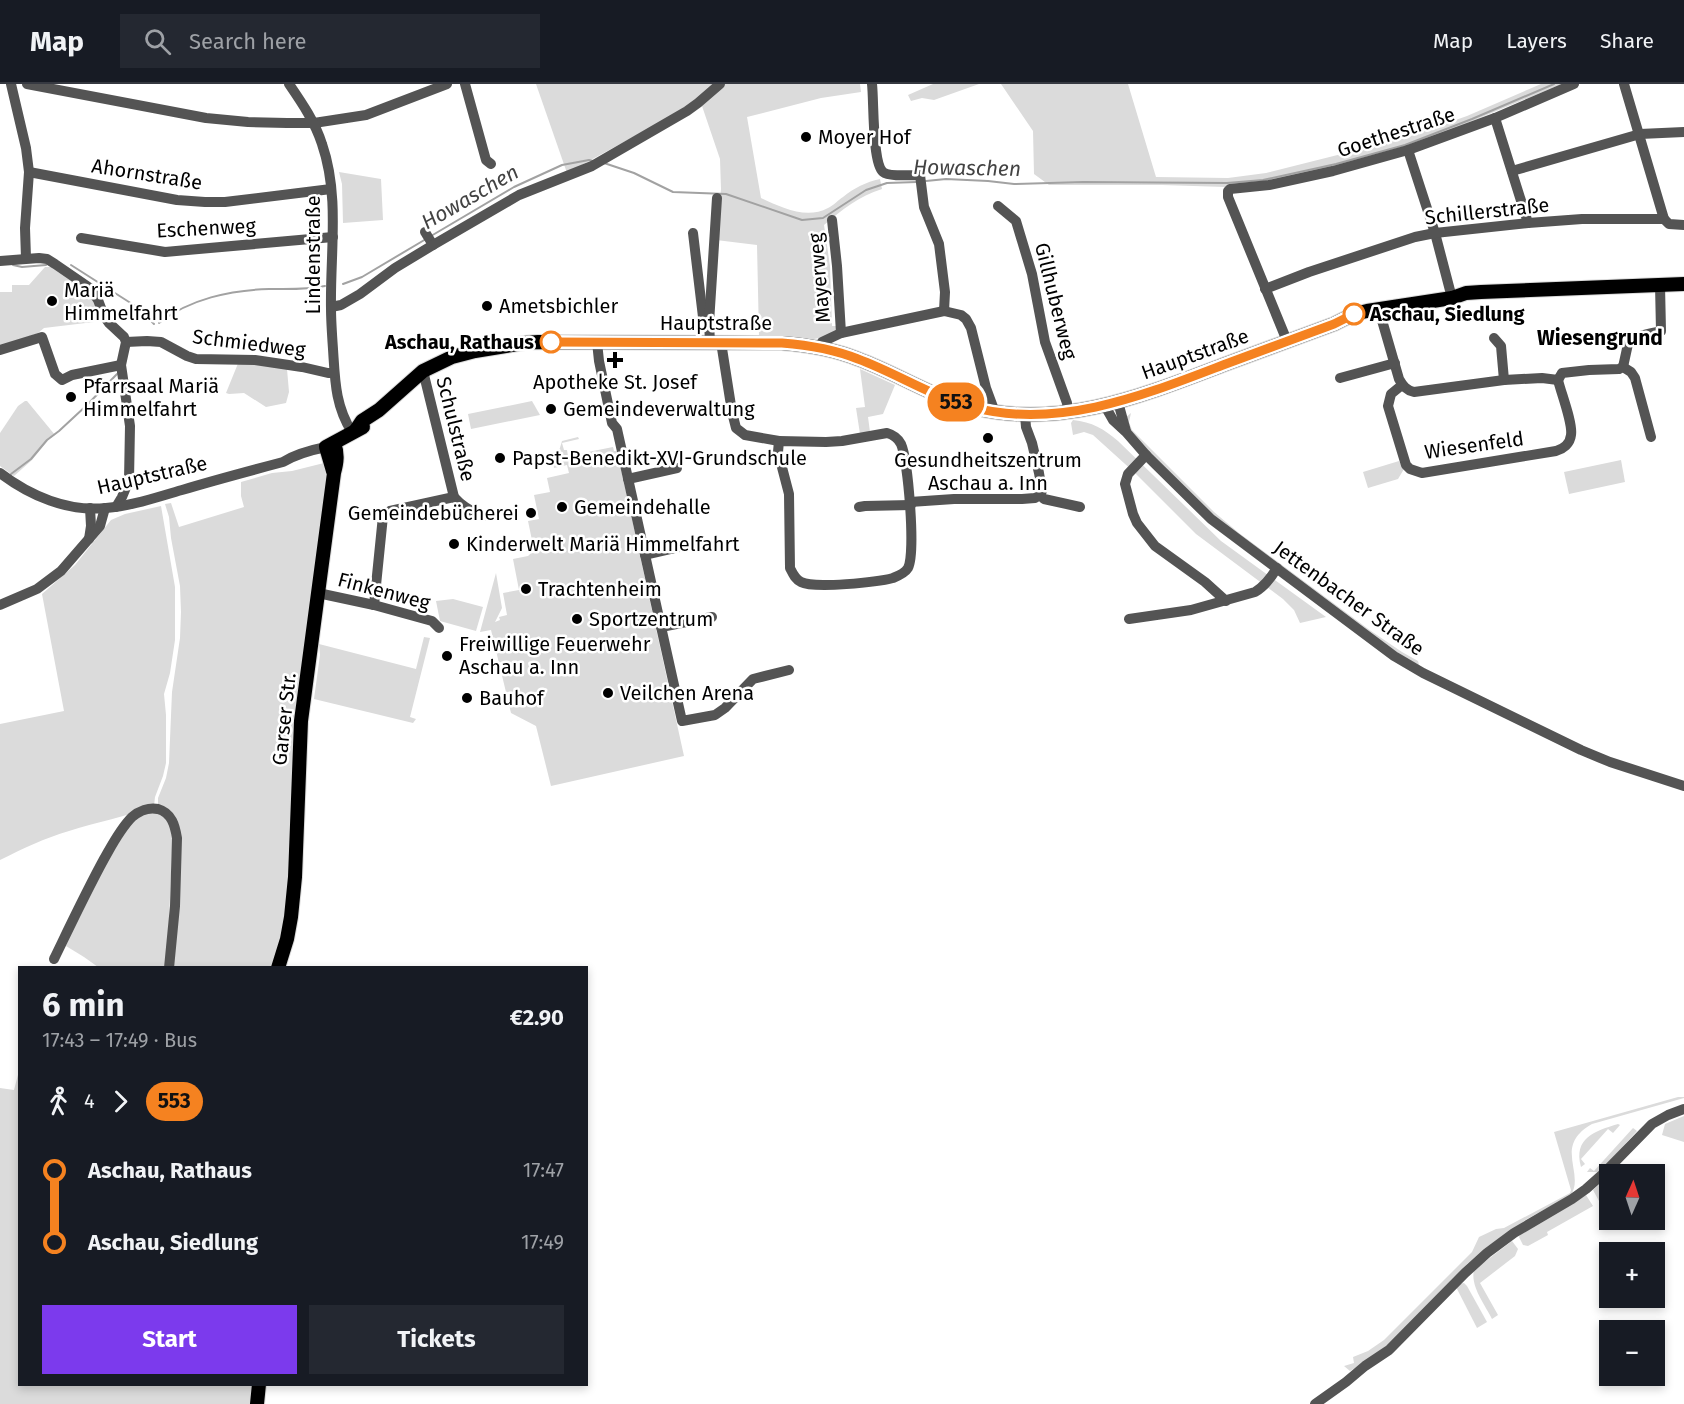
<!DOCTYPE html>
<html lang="en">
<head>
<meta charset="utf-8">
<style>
  :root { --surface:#171b24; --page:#242831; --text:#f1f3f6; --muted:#9ea1a6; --line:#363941; --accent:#7c3aed }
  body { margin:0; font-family:"Fira Sans",sans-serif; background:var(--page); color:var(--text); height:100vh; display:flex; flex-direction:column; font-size:22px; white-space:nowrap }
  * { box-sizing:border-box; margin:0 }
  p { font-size:20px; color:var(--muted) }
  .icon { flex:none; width:33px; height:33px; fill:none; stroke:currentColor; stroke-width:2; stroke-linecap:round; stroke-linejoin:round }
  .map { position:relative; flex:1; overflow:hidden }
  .side { position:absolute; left:18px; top:882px; width:570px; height:420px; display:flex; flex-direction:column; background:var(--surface); border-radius:0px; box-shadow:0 3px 9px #0003 }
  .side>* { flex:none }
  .badge { padding:0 12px; border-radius:20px; font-size:21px; line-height:39px }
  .needle { width:39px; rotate:3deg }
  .controls { position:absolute; left:1599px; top:1080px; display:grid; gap:12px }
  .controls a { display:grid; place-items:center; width:66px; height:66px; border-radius:0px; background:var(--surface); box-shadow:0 3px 9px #0003; font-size:30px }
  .map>.badge { position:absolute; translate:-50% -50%; box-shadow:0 0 0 3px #fff }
  .legs { display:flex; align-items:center; gap:9px; height:66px; padding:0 24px; font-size:20px }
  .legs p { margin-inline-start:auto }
  .overview { display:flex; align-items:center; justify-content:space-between; height:102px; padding:0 24px }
  h1 { font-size:33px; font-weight:700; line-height:45px }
  .cta { display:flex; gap:12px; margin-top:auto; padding:12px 24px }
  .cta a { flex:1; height:69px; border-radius:0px; background:var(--accent); color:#fff; font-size:24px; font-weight:700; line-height:69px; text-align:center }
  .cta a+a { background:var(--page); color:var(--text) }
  ul { padding:0 24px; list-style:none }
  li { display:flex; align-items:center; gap:21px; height:72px; font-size:22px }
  li i { display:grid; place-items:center; width:9px; height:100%; margin:0 8px; background:currentColor }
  li i::after { content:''; width:15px; height:15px; margin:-8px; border:4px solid; border-radius:50%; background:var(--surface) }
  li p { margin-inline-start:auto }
  li:first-child i { background:linear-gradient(#0000 50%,currentColor 0) }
  li:last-child i { background:linear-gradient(currentColor 50%,#0000 0) }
  header { display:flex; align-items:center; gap:36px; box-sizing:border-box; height:84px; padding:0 30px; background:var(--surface); border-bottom:2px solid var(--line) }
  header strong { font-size:28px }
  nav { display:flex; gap:33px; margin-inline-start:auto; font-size:21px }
  .search { width:420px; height:54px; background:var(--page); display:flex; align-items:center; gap:15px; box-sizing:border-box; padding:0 21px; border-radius:0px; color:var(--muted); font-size:22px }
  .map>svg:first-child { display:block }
  .green { fill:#dbdbdb }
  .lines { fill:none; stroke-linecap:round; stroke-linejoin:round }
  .stream { stroke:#a2a2a2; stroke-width:2 }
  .major-casing { stroke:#dbdbdb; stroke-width:16 }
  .minor { stroke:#545454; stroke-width:10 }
  .major { stroke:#000; stroke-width:14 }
  .line-1-casing { stroke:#fff; stroke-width:14 }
  .line-1 { stroke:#f58220; stroke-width:9 }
  .poi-dot { fill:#000; stroke:#fff; stroke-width:2 }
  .stop-1-dot { fill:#fff; stroke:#f58220; stroke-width:3 }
  .labels { text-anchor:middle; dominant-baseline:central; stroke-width:5; stroke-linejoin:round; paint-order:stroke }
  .street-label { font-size:20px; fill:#000; stroke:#fff }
  .poi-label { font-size:20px; fill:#000; stroke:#fff; text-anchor:start }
  .stop-label { font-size:20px; font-weight:bold; fill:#000; stroke:#fff; text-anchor:start }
  .water-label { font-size:21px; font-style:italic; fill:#434343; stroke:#fff }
  .neighbourhood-label { font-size:21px; font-weight:bold; fill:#000; stroke:#fff }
</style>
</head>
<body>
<header>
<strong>Map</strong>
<div class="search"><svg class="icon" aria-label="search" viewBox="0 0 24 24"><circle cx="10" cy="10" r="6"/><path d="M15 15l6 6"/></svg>Search here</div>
<nav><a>Map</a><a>Layers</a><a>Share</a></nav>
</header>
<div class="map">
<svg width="1684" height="1320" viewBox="0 0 1684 1320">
  <rect width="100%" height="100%" fill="#fff"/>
  <g class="green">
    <polygon points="536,0 717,0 697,18 567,89"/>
    <path d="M 725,0 L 860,0 L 861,8 L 821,14 L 747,33 L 761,114 C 781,123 806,136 828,124 C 833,122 838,116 843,113 C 854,104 866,98 880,95 L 882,105 C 859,112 842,126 824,141 L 830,182 L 832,242 L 838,242 L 837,246 L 824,253 L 814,255 L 759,252 L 757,161 L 716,156 L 721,105 L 720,75 L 702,22 Z"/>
    <polygon points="933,0 979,0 934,16 922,14 911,17 908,11"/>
    <polygon points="1001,0 1128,0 1156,93 1228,94 1266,89 1405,54 1467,32 1541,0 1562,0 1407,64 1265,99 1225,103 1162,101 1049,101 1034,90 1033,47"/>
    <polygon points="339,88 381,95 383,136 343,139 342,100"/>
    <path d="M 45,183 L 52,183 C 70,194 110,211 94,238 L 44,244 L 38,249 L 0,263 L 0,208 L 12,208 L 12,201 L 29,201 Z"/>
    <polygon points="239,277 287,285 289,308 286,319 266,323 244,309 229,310 226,309"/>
    <polygon points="860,285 895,301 883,330 868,333 870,348 860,350 856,324 865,323"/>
    <polygon points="25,317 27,317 55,351 48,356 32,376 14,392 0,382 0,349 18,322"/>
    <polygon points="532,317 540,331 471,345 468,330"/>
    <polygon points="1131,329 1129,338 1132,346 1214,428 1239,449 1371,547 1402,568 1418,577 1419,581 1402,572 1243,455 1205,424 1131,349 1125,334"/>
    <path d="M 1073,336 C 1092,338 1104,345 1118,357 L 1221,457 L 1326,533 L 1300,539 L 1294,526 L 1283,515 L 1196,450 L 1135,389 L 1093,351 L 1084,348 L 1073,351 L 1071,339 Z"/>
    <polygon points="578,353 579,355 562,359 564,366 567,366 568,372 613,363 614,367 617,367 684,672 551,702 536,642 511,629 491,546 480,548 496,489 502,524 495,538 500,536 499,533 507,531 503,509 519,506 513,475 528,472 534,466 528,437 539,435 534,411 550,408 547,394 569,389 567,381 554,384 553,378 559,367 562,357"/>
    <polygon points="1621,376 1625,398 1569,410 1564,388"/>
    <polygon points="1399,377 1404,385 1398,395 1368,404 1363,388"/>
    <polygon points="324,379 327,398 290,813 274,883 171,883 180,754 158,722 158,714 166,694 169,679 172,608 180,554 181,528 180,502 171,454 169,433 165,420 171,419 179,443 244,423 241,412 241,398 272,389 292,387"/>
    <path d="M 161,422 L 175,503 L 175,556 L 170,589 L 164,610 L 166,631 L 166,679 L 163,692 L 155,713 L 154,722 C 126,733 97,738 69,747 C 45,754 22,765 0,776 L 0,640 L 64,627 L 42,510 L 75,481 L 111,436 L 125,430 Z"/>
    <polygon points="453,515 483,523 476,547 440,537 436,517"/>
    <polygon points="424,553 430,554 410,633 416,635 413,639 314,615 320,571 319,560 416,585"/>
    <polygon points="149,728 163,730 173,743 167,883 98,883 84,873 66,862 67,859 98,791 134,735"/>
    <polygon points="19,987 20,1300 256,1301 254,1320 0,1320 0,1004 14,1006"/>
    <path d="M 1678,1013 L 1684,1013 L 1684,1014 L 1592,1040 C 1553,1062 1585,1089 1571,1111 L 1527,1135 L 1484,1165 L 1467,1180 L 1410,1242 L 1370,1275 L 1350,1287 L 1344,1282 L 1354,1279 L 1353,1273 L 1368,1267 L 1384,1256 L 1472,1168 L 1479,1153 L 1496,1145 L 1504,1144 L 1570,1109 L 1571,1106 L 1554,1048 Z"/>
    <polygon points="1684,1032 1684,1058 1662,1051 1665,1040"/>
    <path d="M 1618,1040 L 1620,1041 L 1613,1049 L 1608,1045 L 1581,1075 L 1585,1080 L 1581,1083 C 1573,1054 1595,1047 1618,1040 Z"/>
    <polygon points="1633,1044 1637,1047 1603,1084 1597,1088 1587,1088 1590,1084 1594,1087"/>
    <polygon points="1610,1091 1609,1109 1599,1117 1593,1106"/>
    <polygon points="1586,1111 1593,1122 1547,1148 1548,1151 1528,1162 1523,1161 1519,1153 1521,1149"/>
    <path d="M 1512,1157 L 1518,1165 L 1515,1172 L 1480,1199 L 1498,1231 L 1492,1235 C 1485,1221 1470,1202 1474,1186 Z"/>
    <polygon points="1464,1199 1467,1202 1487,1238 1477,1244 1456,1203 1459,1200"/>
  </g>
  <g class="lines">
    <g class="stream">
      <polyline points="604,79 634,89 673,108 726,110 802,136 823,134 866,106 887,99 917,98"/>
      <polyline points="926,97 946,95 988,97 1014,100 1083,98 1227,99 1263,96 1336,80 1405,61 1472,35 1554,0"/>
      <polyline points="431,152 514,103 562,81 589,76 593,77"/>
      <polyline points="13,181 22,183 46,181"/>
      <polyline points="71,181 140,225 154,240"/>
      <polyline points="343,200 362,193 426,155"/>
      <path d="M 159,239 C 189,215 231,206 269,205 C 288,205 306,206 325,202"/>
      <polyline points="11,390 31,375 47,356 59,347 87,321 117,290"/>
    </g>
    <defs>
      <g id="major">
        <path d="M 356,346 L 362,337 L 379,326 L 423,287 L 452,273 L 475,267 L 524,259 L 538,258 L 782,259 C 808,261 833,265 858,275 C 896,289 931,312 971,323 C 1058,346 1142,312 1223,281 C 1260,267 1297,254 1334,240 L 1354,230 L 1367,227 L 1452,214 L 1466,209 L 1481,208 L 1684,200"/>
        <polyline points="333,387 326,363 363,343"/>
        <path d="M 278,884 L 287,855 L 291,833 L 295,793 L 301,637 L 334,389 C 337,378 338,370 334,359"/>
        <polyline points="257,1320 259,1300"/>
      </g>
    </defs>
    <use href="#major" class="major-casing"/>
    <g class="minor">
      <polyline points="11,0 26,64 29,88 25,144 26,174"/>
      <polyline points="27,0 206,34 248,38 287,39 314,39 366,31 447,0"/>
      <path d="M 289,0 C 302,19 315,38 322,60 C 340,112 330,169 331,224 C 331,237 332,251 333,265 C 335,295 335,322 352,348"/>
      <polyline points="465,0 486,76 491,80"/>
      <path d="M 872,0 C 874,16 872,79 883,88 C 889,93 911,91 920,91 L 924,123 L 939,160 L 945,208 L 944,227"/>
      <polyline points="1624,0 1664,135"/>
      <polyline points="1495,34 1528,139"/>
      <polyline points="1408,66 1435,149 1452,214"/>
      <polyline points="1512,87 1640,50 1684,48"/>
      <polyline points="29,88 177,116 205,118 225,118 331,105"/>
      <polyline points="998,122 1016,137 1032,190 1045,258 1067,319 1068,328"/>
      <polyline points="832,136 837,182 841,249"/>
      <polyline points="425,148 433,161"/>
      <polyline points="693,149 703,233 707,237"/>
      <polyline points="81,154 165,168 333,153"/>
      <polyline points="0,177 39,174 47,175 55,180 90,204 98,216 104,232 109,239 124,253 126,258 121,281 130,342 129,396 122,413 116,423"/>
      <polyline points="1265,205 1309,188 1415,153 1435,149 1528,139 1582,135 1664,135 1669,140 1684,141"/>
      <polyline points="331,223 341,221 360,210 395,184 433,161 519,111 592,82 687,27 698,19 720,0"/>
      <path d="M 1379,226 L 1399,295 C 1403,302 1406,306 1414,308 L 1504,296 L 1542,294 L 1558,296 L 1562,289 L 1589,286 L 1619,285 L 1623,283 L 1631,288 L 1635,294 L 1651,353"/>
      <polyline points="1494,254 1501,262 1504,296"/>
      <polyline points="1287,257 1228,113 1228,107 1230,105 1269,101 1333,87 1408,66 1495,34 1574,0"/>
      <polyline points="126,258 147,257 161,258 187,272 196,275 255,276 302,283 328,289 334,289"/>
      <polyline points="597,258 599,277 612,339 617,345 682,637 715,631 725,624 753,595 789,586"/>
      <polyline points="710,258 709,239 717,114"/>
      <polyline points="721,258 732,328 736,344 745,351 779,357"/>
      <polyline points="820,263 822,258 841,249 944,227 961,231 966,235 971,244 986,304 993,323 993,327"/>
      <polyline points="0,266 42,253 55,290 62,296 72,291 121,281"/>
      <path d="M 1623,283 L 1628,260 C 1636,251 1649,250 1661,247 L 1660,201"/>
      <path d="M 423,287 L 454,413 C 462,422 472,428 483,432"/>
      <polyline points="1340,294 1395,279"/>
      <path d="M 1402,301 L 1391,310 L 1388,322 L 1406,381 L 1410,385 L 1422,389 L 1556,367 C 1563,365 1570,360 1571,351 C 1573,339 1561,309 1558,296"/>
      <polyline points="1118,318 1126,347"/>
      <polyline points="1105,322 1113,336 1126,348 1146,371 1211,435 1394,572 1423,589 1581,666 1610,678 1684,702"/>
      <path d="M 887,349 C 894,351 898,354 901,360 C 908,376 916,469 908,484 C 905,489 898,492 893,494 C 878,498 814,505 801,498 C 795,495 793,490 790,484 L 789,410 L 778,368 L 779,357 L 826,358 L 842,357 Z"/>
      <polyline points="1146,371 1128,390 1125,400 1133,430 1137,439 1155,462 1205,498 1226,517"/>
      <path d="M 0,389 C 30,412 68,428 106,424 C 132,422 157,413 182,406 C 215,396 249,387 283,378 C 296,370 311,366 326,363"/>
      <polyline points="628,395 677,384"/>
      <polyline points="1040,411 1044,415 1080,423"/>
      <polyline points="910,418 954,415 1022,415 1035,414 1040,411 1042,407 1039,389 1032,359 1026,343 1025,331"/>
      <polyline points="859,423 865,422 911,421"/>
      <polyline points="89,455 91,442 90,424"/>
      <polyline points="645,471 693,460"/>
      <polyline points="318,509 374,521 432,537 439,544"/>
      <polyline points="0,521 37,505 61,487 100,442 105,424"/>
      <polyline points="374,521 383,432 390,427 454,413"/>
      <path d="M 1129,535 L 1191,526 L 1255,508 C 1265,502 1271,494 1277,484"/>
      <polyline points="661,543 712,533"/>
      <path d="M 54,875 C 70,842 86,808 104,775 C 112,761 120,745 132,733 C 139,727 149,723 158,725 C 172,729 175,742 177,754 L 175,822 L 169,884"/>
      <polyline points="1315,1320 1346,1298 1365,1282 1389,1266 1465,1189 1487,1169 1514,1149 1572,1115 1586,1105 1604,1089 1652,1040 1668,1031 1684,1025"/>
    </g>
    <use href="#major" class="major"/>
  </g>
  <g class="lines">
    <defs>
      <path id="line-1" d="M 551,258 L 782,259 C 808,261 833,265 858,275 C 896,289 931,312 971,323 C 1058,346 1142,312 1223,281 C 1260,267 1297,254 1334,240 L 1354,230"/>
    </defs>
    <use href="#line-1" class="line-1-casing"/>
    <use href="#line-1" class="line-1"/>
  </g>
  <g class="poi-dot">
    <circle cx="806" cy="53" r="6"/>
    <circle cx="52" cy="217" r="6"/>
    <circle cx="487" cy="222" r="6"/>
    <path d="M612 267h6v6h6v6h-6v6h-6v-6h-6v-6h6z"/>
    <circle cx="71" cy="313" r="6"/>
    <circle cx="551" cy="325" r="6"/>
    <circle cx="988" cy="354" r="6"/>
    <circle cx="500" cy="374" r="6"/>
    <circle cx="562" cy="423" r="6"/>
    <circle cx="531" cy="429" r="6"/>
    <circle cx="454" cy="460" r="6"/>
    <circle cx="526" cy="505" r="6"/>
    <circle cx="577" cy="535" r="6"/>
    <circle cx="447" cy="572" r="6"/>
    <circle cx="608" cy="609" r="6"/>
    <circle cx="467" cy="614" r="6"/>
  </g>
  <g class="stop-1-dot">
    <circle cx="1354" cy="230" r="10"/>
    <circle cx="551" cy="258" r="10"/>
  </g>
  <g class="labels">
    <g class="street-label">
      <text transform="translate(1396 48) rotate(-18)">Goethestraße</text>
      <text transform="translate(147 90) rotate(9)">Ahornstraße</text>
      <text transform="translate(1487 127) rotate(-6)">Schillerstraße</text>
      <text transform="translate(206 144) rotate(-3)">Eschenweg</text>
      <text transform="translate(313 171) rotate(-90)">Lindenstraße</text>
      <text transform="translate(819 194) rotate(-95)">Mayerweg</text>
      <text transform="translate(1056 217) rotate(76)">Gillhuberweg</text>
      <text x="716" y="239">Hauptstraße</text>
      <text transform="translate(249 259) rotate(7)">Schmiedweg</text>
      <text transform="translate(1195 270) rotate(-20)">Hauptstraße</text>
      <text transform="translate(456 345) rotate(76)">Schulstraße</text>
      <text transform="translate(1474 361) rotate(-8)">Wiesenfeld</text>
      <text transform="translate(152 391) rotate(-13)">Hauptstraße</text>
      <text transform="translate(384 507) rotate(15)">Finkenweg</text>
      <text transform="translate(1349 514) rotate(36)">Jettenbacher Straße</text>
      <text transform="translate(284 635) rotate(-84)">Garser Str.</text>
    </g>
    <g class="poi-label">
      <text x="818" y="53">Moyer Hof</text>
      <text x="64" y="206">Mariä<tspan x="64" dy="23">Himmelfahrt</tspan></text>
      <text x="499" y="222">Ametsbichler</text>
      <text x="615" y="298" text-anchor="middle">Apotheke St. Josef</text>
      <text x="83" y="302">Pfarrsaal Mariä<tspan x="83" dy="23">Himmelfahrt</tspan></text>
      <text x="563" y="325">Gemeindeverwaltung</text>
      <text x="512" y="374">Papst-Benedikt-XVI-Grundschule</text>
      <text x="988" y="376" text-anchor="middle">Gesundheitszentrum<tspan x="988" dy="23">Aschau a. Inn</tspan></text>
      <text x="574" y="423">Gemeindehalle</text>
      <text x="519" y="429" text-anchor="end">Gemeindebücherei</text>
      <text x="466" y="460">Kinderwelt Mariä Himmelfahrt</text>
      <text x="538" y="505">Trachtenheim</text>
      <text x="589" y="535">Sportzentrum</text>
      <text x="459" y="560">Freiwillige Feuerwehr<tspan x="459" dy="23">Aschau a. Inn</tspan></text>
      <text x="620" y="609">Veilchen Arena</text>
      <text x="479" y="614">Bauhof</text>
    </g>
    <g class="stop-label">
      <text x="1370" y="230">Aschau, Siedlung</text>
      <text x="534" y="258" text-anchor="end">Aschau, Rathaus</text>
    </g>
    <g class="water-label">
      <text transform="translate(967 84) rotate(1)">Howaschen</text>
      <text transform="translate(470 113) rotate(-30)">Howaschen</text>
    </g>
    <g class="neighbourhood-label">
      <text x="1600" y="254">Wiesengrund</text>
    </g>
  </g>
</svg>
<div class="controls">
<a><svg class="needle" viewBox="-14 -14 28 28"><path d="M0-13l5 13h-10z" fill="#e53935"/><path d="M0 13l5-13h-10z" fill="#9ea1a6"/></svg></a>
<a>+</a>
<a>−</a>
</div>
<b class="badge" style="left:956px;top:318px;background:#f58220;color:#111">553</b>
<section class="side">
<div class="overview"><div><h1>6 min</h1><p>17:43 – 17:49 · Bus</p></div><b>€2.90</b></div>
<div class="legs"><svg class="icon" aria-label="walk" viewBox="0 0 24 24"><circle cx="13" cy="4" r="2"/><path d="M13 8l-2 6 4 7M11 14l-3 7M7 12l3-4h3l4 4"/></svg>4<svg class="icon" aria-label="forward" viewBox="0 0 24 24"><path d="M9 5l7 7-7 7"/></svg><b class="badge" style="background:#f58220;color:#111">553</b></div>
<ul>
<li><i style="color:#f58220"></i><b>Aschau, Rathaus</b><p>17:47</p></li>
<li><i style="color:#f58220"></i><b>Aschau, Siedlung</b><p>17:49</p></li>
</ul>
<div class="cta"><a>Start</a><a>Tickets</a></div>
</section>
</div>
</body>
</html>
